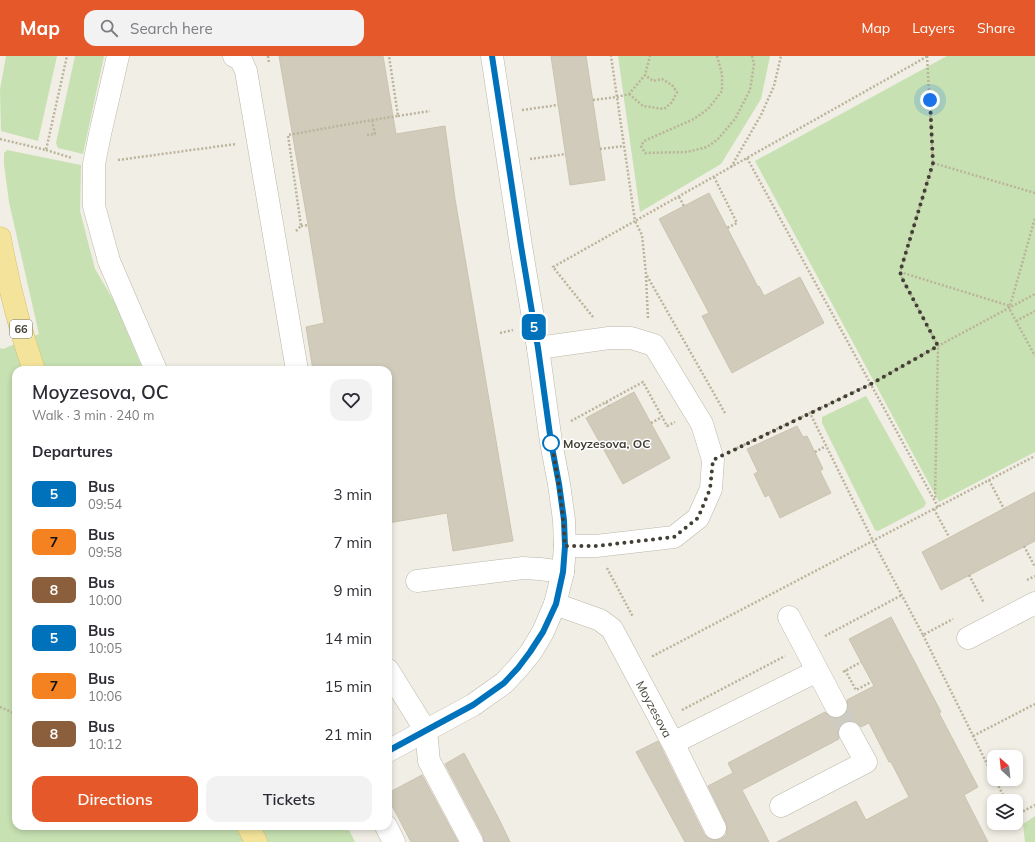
<!DOCTYPE html>
<html lang="en">
<head>
<meta charset="utf-8">
<style>
  :root { --surface:#fff; --page:#f2f2f3; --text:#2b2b33; --muted:#7c7c81; --accent:#e45829 }
  body { margin:0; font-family:Mulish,sans-serif; background:var(--page); color:var(--text); height:100vh; display:flex; flex-direction:column; font-size:15px; white-space:nowrap }
  * { box-sizing:border-box; margin:0 }
  p { font-size:13px; color:var(--muted) }
  .icon { flex:none; width:22px; height:22px; fill:none; stroke:currentColor; stroke-width:2; stroke-linecap:round; stroke-linejoin:round }
  .map { position:relative; flex:1; overflow:hidden }
  .details { position:absolute; left:12px; top:310px; width:380px; height:464px; display:flex; flex-direction:column; background:var(--surface); border-radius:12px; box-shadow:0 2px 6px #0003 }
  .details>* { flex:none }
  .badge { padding:0 8px; border-radius:6px; font-size:14px; line-height:26px }
  .needle { width:26px; rotate:333deg }
  .buttons { position:absolute; left:987px; top:694px; display:grid; gap:8px }
  .buttons a { display:grid; place-items:center; width:36px; height:36px; border-radius:8px; background:var(--surface); box-shadow:0 2px 6px #0003; font-size:20px }
  .you { position:absolute; width:20px; height:20px; margin:-10px; border:3px solid #fff; border-radius:50%; background:#1a73e8; box-shadow:0 0 0 6px #1a73e833 }
  .map>.badge { position:absolute; translate:-50% -50%; box-shadow:0 0 0 2px #fff }
  h2 { padding:0 20px; font-size:15px; line-height:36px }
  .round { display:grid; place-items:center; flex:none; width:42px; height:42px; border-radius:12px; background:var(--page) }
  .overview { display:flex; align-items:center; justify-content:space-between; height:68px; padding:0 20px }
  h1 { font-size:19px; font-weight:600; line-height:30px }
  .primary-button { display:flex; gap:8px; margin-top:auto; padding:8px 20px }
  .primary-button a { flex:1; height:46px; border-radius:12px; background:var(--accent); color:#fff; font-size:16px; font-weight:600; line-height:46px; text-align:center }
  .primary-button a+a { background:var(--page); color:var(--text) }
  ul { padding:0; list-style:none }
  li { display:flex; align-items:center; gap:12px; height:48px; padding:0 20px }
  li div { flex:1 }
  li b { display:block; font-size:15px }
  li em { font-style:normal }
  li .badge { min-width:44px; font-weight:700; text-align:center }
  header { display:flex; align-items:center; gap:24px; box-sizing:border-box; height:56px; padding:0 20px; background:var(--accent); color:#fff }
  header strong { font-size:19px }
  nav { display:flex; gap:22px; margin-inline-start:auto; font-size:14px }
  .search { width:280px; height:36px; background:var(--page); display:flex; align-items:center; gap:10px; box-sizing:border-box; padding:0 14px; border-radius:12px; color:var(--muted); font-size:15px }
  .map>svg:first-child { display:block }
  .green { fill:#c7e1b2 }
  .building { fill:#d1cbbc; stroke:#cbc3b0 }
  .lines { fill:none; stroke-linecap:round; stroke-linejoin:round }
  .minor-tunnel { stroke:#cecbc2; stroke-width:22; stroke-dasharray:22 11; stroke-linecap:butt }
  .minor-casing { stroke:#bbb7a9; stroke-width:23 }
  .major-casing { stroke:#d7c26d; stroke-width:23 }
  .path { stroke:#bbb39b; stroke-width:2.5; stroke-dasharray:2 2; stroke-linecap:butt }
  .minor { stroke:#fff; stroke-width:22 }
  .major { stroke:#f4e49b; stroke-width:22 }
  .line-casing { stroke:#fff; stroke-width:9 }
  .line { stroke:#0072bc; stroke-width:6 }
  .walk { stroke:#423f35; stroke-width:4; stroke-dasharray:0 7.2 }
  .stop-dot { fill:#fff; stroke:#0072bc; stroke-width:2 }
  .labels { text-anchor:middle; dominant-baseline:central; stroke-width:3; stroke-linejoin:round; paint-order:stroke }
  .shield { fill:#fff; stroke:#7b7972; stroke-width:1 }
  .shield-label { font-size:11px; font-weight:bold; fill:#423f35 }
  .stop-label { font-size:12px; font-weight:bold; fill:#423f35; stroke:#fff; text-anchor:start }
  .street-label { font-size:12px; fill:#423f35; stroke:#fff }
</style>
</head>
<body>
<header>
<strong>Map</strong>
<div class="search"><svg class="icon" aria-label="search" viewBox="0 0 24 24"><circle cx="10" cy="10" r="6"/><path d="M15 15l6 6"/></svg>Search here</div>
<nav><a>Map</a><a>Layers</a><a>Share</a></nav>
</header>
<div class="map">
<svg width="1035" height="786" viewBox="0 0 1035 786">
  <rect width="100%" height="100%" fill="#f1eee5"/>
  <g class="green">
    <polygon points="6,0 57,0 38,85 1,75 0,34"/>
    <polygon points="75,0 104,0 83,98 58,92 56,87"/>
    <polygon points="618,0 770,0 761,43 721,108 640,156"/>
    <polygon points="947,0 1035,0 1035,396 939,446 755,105"/>
    <polygon points="7,94 81,109 80,155 95,213 115,247 143,314 16,314 16,770 347,770 355,786 0,786 0,292 3,293 39,278 9,146 4,108 4,97"/>
    <polygon points="866,340 926,447 924,451 878,475 875,474 822,367 822,361"/>
    <polygon points="1035,760 1035,786 1025,786 1023,768"/>
  </g>
  <g class="building">
    <polygon points="279,0 383,0 396,78 445,70 455,143 513,485 453,495 447,457 388,467 388,314 313,314 306,271 324,267 308,169"/>
    <polygon points="551,0 586,0 605,124 570,129"/>
    <polygon points="709,137 758,231 759,230 764,240 800,221 824,267 732,317 702,260 709,257 659,163"/>
    <polygon points="634,336 670,402 623,428 586,362"/>
    <polygon points="797,370 803,381 807,380 823,413 820,415 831,437 780,462 769,439 765,441 754,418 758,416 747,393"/>
    <polygon points="1035,436 1035,485 941,534 922,496"/>
    <polygon points="891,561 941,656 939,657 978,731 964,739 988,786 777,786 856,745 866,764 909,741 891,706 889,706 869,667 861,671 856,666 850,665 844,666 839,671 838,677 839,683 742,734 769,786 685,786 636,696 658,685 704,778 708,782 714,784 721,783 726,779 727,773 726,767 708,730 733,717 728,707 825,656 829,660 835,662 842,661 847,656 848,651 847,644 874,630 849,583"/>
    <polygon points="464,697 499,763 510,786 484,786 483,780 445,708"/>
    <polygon points="422,719 458,786 411,786 388,742 388,737"/>
  </g>
  <g class="lines">
    <polyline class="minor-tunnel" points="836,650 850,677"/>
    <defs>
      <g id="minor">
        <polyline points="118,0 100,78 94,108 94,150 109,205 156,314"/>
        <polyline points="234,0 241,4 246,15 297,314"/>
        <polyline points="538,292 609,282 631,282 654,289 702,368 713,404 711,433 698,462 674,481 596,490 565,490"/>
        <polyline points="417,525 523,512 540,513 563,516"/>
        <polyline points="555,548 600,564 612,573 673,687 817,615"/>
        <polyline points="789,561 836,650"/>
        <polyline points="968,582 1035,547"/>
        <polyline points="388,614 426,675 429,705 472,786"/>
        <polyline points="673,687 715,772"/>
        <polyline points="388,695 473,649 504,627 518,612 531,596 543,576 555,548 563,516 565,490 564,464 559,428 551,386 538,292 521,190 492,0"/>
        <polyline points="781,750 866,706 850,677"/>
        <polyline points="386,770 394,786"/>
      </g>
      <g id="major">
        <path d="M 0,182 C 8,227 19,271 34,314"/>
        <polyline points="248,770 256,786"/>
      </g>
    </defs>
    <use href="#minor" class="minor-casing"/>
    <use href="#major" class="major-casing"/>
    <g class="path">
      <polyline points="268,0 269,7"/>
      <polyline points="717,0 722,18 722,35 708,53 694,63 644,85 641,90 645,97 687,96 707,91 718,83 735,63 750,34 754,8 752,0"/>
      <polyline points="927,0 933,107"/>
      <polyline points="629,38 643,50 664,53 672,46 677,36 672,29 662,23 653,25 645,19"/>
      <polyline points="593,44 617,41 629,38 645,19 650,0"/>
      <polyline points="522,54 558,49"/>
      <polyline points="398,60 430,55"/>
      <polyline points="367,79 375,78 372,64"/>
      <polyline points="0,83 46,94 67,0"/>
      <polyline points="600,93 624,90"/>
      <polyline points="46,94 72,102"/>
      <polyline points="747,102 938,451"/>
      <polyline points="530,103 566,98"/>
      <polyline points="118,104 236,88"/>
      <polyline points="731,111 761,59 774,30 781,0"/>
      <polyline points="714,121 737,167 727,172"/>
      <polyline points="1035,137 933,107 900,216 1010,250 1035,162"/>
      <polyline points="679,141 684,150"/>
      <polyline points="301,170 308,169"/>
      <polyline points="296,175 301,170 288,79 372,64 398,60 389,0"/>
      <polyline points="900,217 903,224 938,290 935,444"/>
      <polyline points="646,220 648,263"/>
      <polyline points="1009,250 1009,252 1035,300"/>
      <polyline points="593,261 553,211 635,165 611,0"/>
      <polyline points="1016,265 1035,255"/>
      <polyline points="500,277 513,274"/>
      <polyline points="606,346 609,350"/>
      <polyline points="725,357 646,218 642,179 635,165 928,0"/>
      <polyline points="810,357 871,328 938,290 1035,238"/>
      <polyline points="571,365 643,326 667,370 675,366"/>
      <polyline points="651,367 662,361"/>
      <polyline points="733,394 810,357 873,485 923,579 953,563"/>
      <polyline points="815,396 826,390"/>
      <polyline points="989,424 1004,453"/>
      <polyline points="934,453 949,481"/>
      <polyline points="1024,490 1035,511"/>
      <polyline points="388,505 390,515"/>
      <polyline points="607,512 633,561"/>
      <polyline points="969,519 984,547"/>
      <polyline points="1027,524 1035,520"/>
      <polyline points="923,579 994,722"/>
      <polyline points="825,580 902,539"/>
      <polyline points="653,599 653,600 1035,400"/>
      <polyline points="845,614 856,634 871,626"/>
      <polyline points="843,616 861,606"/>
      <polyline points="0,651 16,658"/>
      <polyline points="682,654 785,600"/>
      <polyline points="973,680 1035,648"/>
      <polyline points="995,723 1006,745"/>
      <polyline points="1016,759 1035,749"/>
    </g>
    <use href="#minor" class="minor"/>
    <use href="#major" class="major"/>
  </g>
  <g class="lines">
    <defs>
      <polyline id="line" points="388,695 473,649 504,627 518,612 530,596 543,576 556,548 563,516 565,490 564,464 559,428 551,386 538,292 521,190 492,0"/>
    </defs>
    <use href="#line" class="line-casing"/>
    <use href="#line" class="line"/>
    <path class="walk" d="M 551,387 L 551,386 C 558,420 563,454 565,490 L 596,490 L 674,481 L 698,462 L 710,433 L 713,404 L 871,328 L 938,290 L 903,224 L 900,216 L 933,107 L 930,44"/>
  </g>
  <circle class="stop-dot" cx="551" cy="387" r="8"/>
  <g class="labels">
    <rect class="shield" x="10" y="264" width="22" height="18" rx="3"/>
    <g class="shield-label">
      <text x="21" y="273">66</text>
    </g>
    <g class="stop-label">
      <text x="563" y="387">Moyzesova, OC</text>
    </g>
    <g class="street-label">
      <text transform="translate(654 653) rotate(62)">Moyzesova</text>
    </g>
  </g>
</svg>
<div class="buttons">
<a><svg class="needle" viewBox="-14 -14 28 28"><path d="M0-13l5 13h-10z" fill="#e53935"/><path d="M0 13l5-13h-10z" fill="#7c7c81"/></svg></a>
<a><svg class="icon" aria-label="layers" viewBox="0 0 24 24"><path d="M12 4l9 5-9 5-9-5zM3 14l9 5 9-5"/></svg></a>
</div>
<div class="you" style="left:930px;top:44px"></div>
<b class="badge" style="left:534px;top:271px;background:#0072bc;color:#fff">5</b>
<section class="details">
<div class="overview"><div><h1>Moyzesova, OC</h1><p>Walk · 3 min · 240 m</p></div><a class="round"><svg class="icon" aria-label="heart" viewBox="0 0 24 24"><path d="M12 20l-8-8c-3-5 5-10 8-4 3-6 11-1 8 4z"/></svg></a></div>
<h2>Departures</h2>
<ul>
<li><span class="badge" style="background:#0072bc;color:#fff">5</span><div><b>Bus</b><p>09:54</p></div><em>3 min</em></li>
<li><span class="badge" style="background:#f58220;color:#111">7</span><div><b>Bus</b><p>09:58</p></div><em>7 min</em></li>
<li><span class="badge" style="background:#8b5e3c;color:#fff">8</span><div><b>Bus</b><p>10:00</p></div><em>9 min</em></li>
<li><span class="badge" style="background:#0072bc;color:#fff">5</span><div><b>Bus</b><p>10:05</p></div><em>14 min</em></li>
<li><span class="badge" style="background:#f58220;color:#111">7</span><div><b>Bus</b><p>10:06</p></div><em>15 min</em></li>
<li><span class="badge" style="background:#8b5e3c;color:#fff">8</span><div><b>Bus</b><p>10:12</p></div><em>21 min</em></li>
</ul>
<div class="primary-button"><a>Directions</a><a>Tickets</a></div>
</section>
</div>
</body>
</html>
